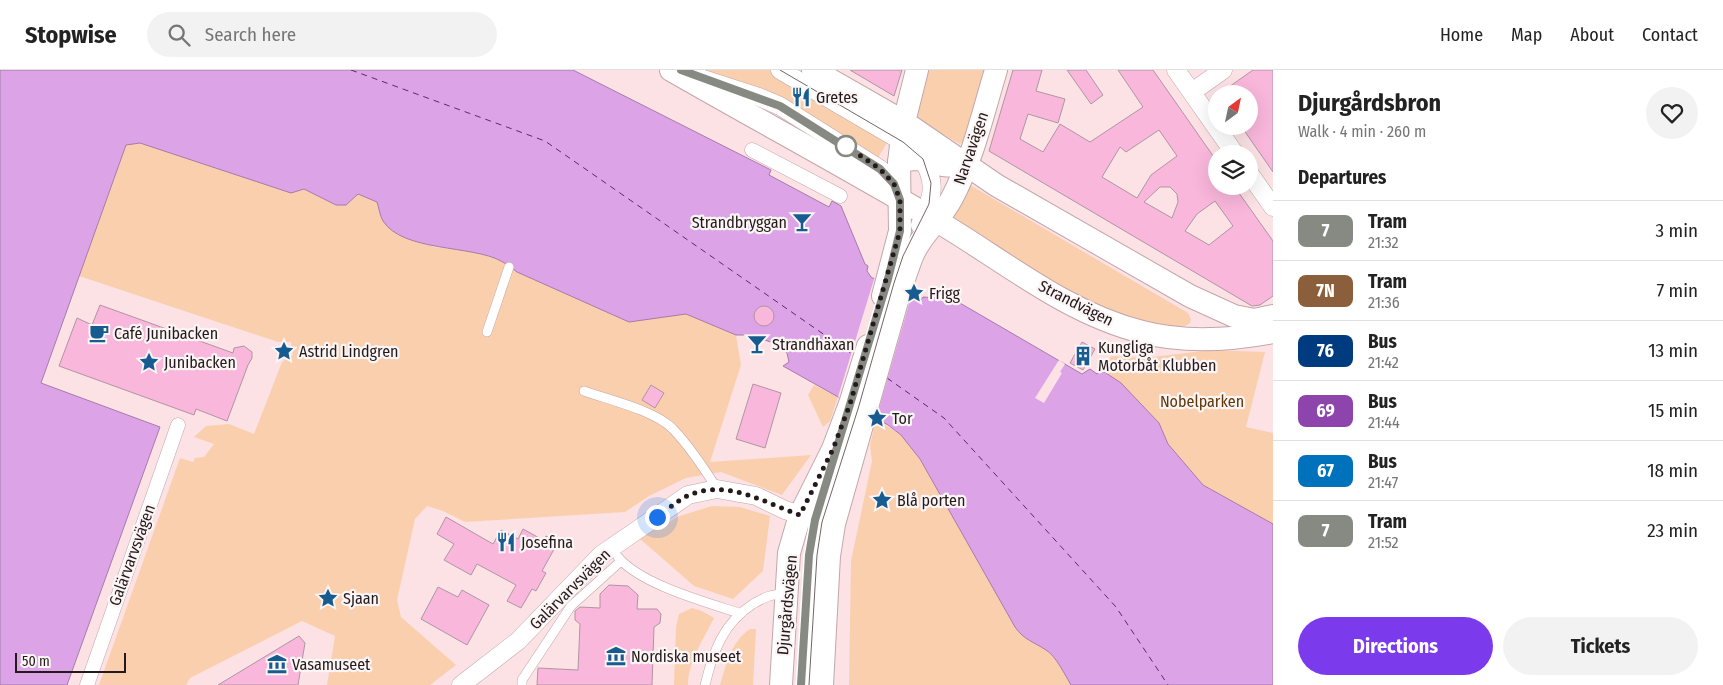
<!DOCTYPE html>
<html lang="en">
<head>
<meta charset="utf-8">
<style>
  :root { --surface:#fff; --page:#f2f2f2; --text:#222; --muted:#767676; --line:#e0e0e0; --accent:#7c3aed }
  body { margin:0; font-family:"Fira Sans Condensed",sans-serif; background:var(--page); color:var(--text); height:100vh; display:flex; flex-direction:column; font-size:19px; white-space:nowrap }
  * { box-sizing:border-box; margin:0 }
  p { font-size:16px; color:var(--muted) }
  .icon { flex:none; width:28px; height:28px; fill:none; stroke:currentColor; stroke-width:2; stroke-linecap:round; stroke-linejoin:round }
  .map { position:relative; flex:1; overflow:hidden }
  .details { display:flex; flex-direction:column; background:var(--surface); width:450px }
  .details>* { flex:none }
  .badge { padding:0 10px; border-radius:8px; font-size:18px; line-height:32px }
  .needle { width:32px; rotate:33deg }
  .fabs { position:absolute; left:1208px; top:15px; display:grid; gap:10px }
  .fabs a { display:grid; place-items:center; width:50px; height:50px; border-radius:50%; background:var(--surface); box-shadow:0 5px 20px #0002; font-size:25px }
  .scale { position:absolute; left:15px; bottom:12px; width:111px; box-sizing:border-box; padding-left:5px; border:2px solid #251a1b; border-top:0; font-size:14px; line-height:18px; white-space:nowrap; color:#251a1b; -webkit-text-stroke:4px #fbf5f5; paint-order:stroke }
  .you { position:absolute; width:25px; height:25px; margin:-12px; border:4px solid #fff; border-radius:50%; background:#1a73e8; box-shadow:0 0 0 8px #1a73e833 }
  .map>.badge { position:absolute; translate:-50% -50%; box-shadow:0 0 0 2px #fff }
  h2 { padding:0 25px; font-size:19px; line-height:45px }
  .round { display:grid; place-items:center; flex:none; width:52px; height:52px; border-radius:26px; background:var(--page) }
  .headline { display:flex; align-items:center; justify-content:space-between; height:85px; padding:0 25px }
  h1 { font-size:24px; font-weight:700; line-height:38px }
  .button { display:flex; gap:10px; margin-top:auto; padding:10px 25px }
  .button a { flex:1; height:58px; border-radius:30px; background:var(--accent); color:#fff; font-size:20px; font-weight:700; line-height:58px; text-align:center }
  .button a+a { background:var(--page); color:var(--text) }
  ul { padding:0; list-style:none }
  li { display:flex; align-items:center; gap:15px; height:60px; padding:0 25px; border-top:1px solid var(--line) }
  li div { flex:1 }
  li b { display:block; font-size:19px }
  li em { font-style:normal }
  li .badge { min-width:55px; font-weight:700; text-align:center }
  header { display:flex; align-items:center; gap:30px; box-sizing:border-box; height:70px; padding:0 25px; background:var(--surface); border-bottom:1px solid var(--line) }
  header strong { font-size:24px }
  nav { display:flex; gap:28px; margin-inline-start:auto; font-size:18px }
  .search { width:350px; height:45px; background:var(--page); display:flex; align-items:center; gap:12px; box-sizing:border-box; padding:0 18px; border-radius:28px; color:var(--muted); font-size:19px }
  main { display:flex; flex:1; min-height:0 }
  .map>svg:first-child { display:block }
  .green { fill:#facfad }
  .water { fill:#dca4e7; stroke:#a57baa }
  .pier { fill:#fce2e5 }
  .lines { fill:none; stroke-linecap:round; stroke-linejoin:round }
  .ferry { stroke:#652372; stroke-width:1; stroke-dasharray:6 5; stroke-linecap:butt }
  .building { fill:#f9b7db; stroke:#af95a2; fill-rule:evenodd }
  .service-casing { stroke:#c4a6aa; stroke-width:10 }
  .pedestrian-casing { stroke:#c4a6aa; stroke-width:15 }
  .minor-casing { stroke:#c4a6aa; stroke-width:19 }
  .tertiary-casing { stroke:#c4a6aa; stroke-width:24 }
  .service { stroke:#fff; stroke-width:9 }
  .pedestrian { stroke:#fff; stroke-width:14 }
  .minor { stroke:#fff; stroke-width:18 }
  .tertiary { stroke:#fff; stroke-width:22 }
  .tram { stroke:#746465; stroke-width:1 }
  .line-casing { stroke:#fff; stroke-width:11 }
  .line { stroke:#878a83; stroke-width:8 }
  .walk { stroke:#251a1b; stroke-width:5; stroke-dasharray:0 9 }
  .stop-dot { fill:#fff; stroke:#878a83; stroke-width:2.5 }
  .labels { text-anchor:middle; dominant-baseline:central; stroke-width:4.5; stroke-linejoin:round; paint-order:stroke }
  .poi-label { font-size:16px; fill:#251a1b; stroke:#fbf5f5; text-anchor:start }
  .street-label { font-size:16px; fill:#251a1b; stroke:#fbf5f5 }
  .park-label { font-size:16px; fill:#623607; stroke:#fbf5f5 }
</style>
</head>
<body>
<header>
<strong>Stopwise</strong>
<div class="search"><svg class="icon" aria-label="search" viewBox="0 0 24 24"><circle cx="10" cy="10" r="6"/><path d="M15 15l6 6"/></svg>Search here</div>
<nav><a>Home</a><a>Map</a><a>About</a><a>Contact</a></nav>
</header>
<main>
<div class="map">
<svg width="1273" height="615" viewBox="0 0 1273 615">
  <rect width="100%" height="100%" fill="#fce2e5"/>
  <g class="green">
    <polygon points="694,0 770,0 889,69 877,90"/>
    <polygon points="926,0 988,0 966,68 960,74 912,46"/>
    <polygon points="140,73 304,119 336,135 346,135 358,124 377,132 383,150 434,177 470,181 501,190 660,246 686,244 736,265 741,295 710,392 811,385 782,425 721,402 686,408 649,426 625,442 465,452 443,441 427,436 415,449 397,530 401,547 456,595 430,615 327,615 335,566 302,551 190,608 186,615 99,615 180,388 193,392 195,388 204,387 214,374 194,367 206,356 229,354 254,364 282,292 293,285 291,272 278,272 79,206 126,75"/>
    <polygon points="970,115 1188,243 1191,249 1190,253 1182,258 1116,248 953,152 952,146"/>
    <polygon points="1212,280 1265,282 1246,357 1273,363 1273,454 1203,415 1168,374 1158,353 1100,299 1105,291 1112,286 1144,288"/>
    <polygon points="814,315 838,327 830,351 823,357 808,325"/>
    <path d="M 876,349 L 901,365 L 920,389 L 1015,557 C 1024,570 1034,572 1046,580 C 1056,586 1065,605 1071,615 L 849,615 L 851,491 L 872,391 L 870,375 Z"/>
    <polygon points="712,436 740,437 770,446 763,501 733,529 694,516 639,468 680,446"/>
    <path d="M 692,538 L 702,541 L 714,548 C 704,568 688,592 688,615 L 674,615 L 676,557 L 679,544 Z"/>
    <path d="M 750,559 L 756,559 L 753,615 L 720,615 C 727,593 731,572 750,559 Z"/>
  </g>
  <path class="water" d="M 0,0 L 573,0 L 771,100 L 769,105 L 829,137 L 832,131 L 841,136 L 865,194 L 868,196 L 867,201 L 871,207 L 911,230 L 920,231 L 923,227 L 953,229 L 1082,304 L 1090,299 L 1097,304 L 1100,299 L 1121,313 L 1159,353 L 1168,374 L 1203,415 L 1273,454 L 1273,615 L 1071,615 C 1065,605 1056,586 1046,580 C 1034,572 1024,570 1015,557 L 920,389 L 901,365 L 888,355 L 783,296 L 789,292 L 787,283 L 777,274 L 749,265 L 736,265 L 686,244 L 629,252 L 517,202 C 512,198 507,194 501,191 C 472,175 403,182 383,151 C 380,146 379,138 377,132 L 358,124 L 346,135 L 336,135 L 304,119 L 291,123 L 140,73 L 126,75 L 41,313 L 160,357 L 67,615 L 0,615 Z"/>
  <g class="pier">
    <polygon points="875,206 911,227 876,349 838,327"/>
    <polygon points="1059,290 1065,294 1060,302 1062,303 1044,333 1035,328"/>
  </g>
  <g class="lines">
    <g class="ferry">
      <polyline points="351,0 545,71 855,286"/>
      <polyline points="887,308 944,348 1116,537 1168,615"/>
    </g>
  </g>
  <g class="building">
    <polygon points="850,0 902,0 894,26"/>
    <path d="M 1013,0 L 1042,0 L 1036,21 L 1065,29 L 1058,53 L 1028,44 L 1020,69 L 1043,82 L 1060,54 L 1090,72 L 1143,37 L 1118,0 L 1153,0 L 1216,90 L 1216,116 L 1234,116 L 1273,171 L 1273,226 L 1260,235 L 1252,236 L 989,81 ZM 1159,60 L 1177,86 L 1151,105 L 1137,128 L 1102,107 L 1120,77 L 1126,82 ZM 1160,117 L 1170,117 L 1177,124 L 1178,132 L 1172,148 L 1144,132 ZM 1215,131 L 1233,156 L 1209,175 L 1185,161 L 1197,144 Z"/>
    <polygon points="1067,0 1086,0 1103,25 1091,34"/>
    <polygon points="1253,0 1273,0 1273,102 1241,56 1249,56 1249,24 1219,24"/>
    <polygon points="100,235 233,283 234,278 244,276 252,282 252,288 248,295 227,351 196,339 194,345 59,296 77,248 92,255"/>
    <circle cx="764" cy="246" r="10"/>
    <polygon points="1082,272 1095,279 1083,300 1070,293"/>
    <polygon points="753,314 781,323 765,378 736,369"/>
    <polygon points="651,315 664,323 655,338 642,330"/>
    <polygon points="446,447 493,474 501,460 518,469 523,459 543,470 546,466 558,472 542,501 546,503 536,521 532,519 521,538 507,531 516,515 477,494 471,505 444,490 454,474 437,464"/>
    <polygon points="609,515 628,516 638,525 637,539 657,539 661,544 660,553 654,557 652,615 537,615 538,598 578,600 580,554 575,550 575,541 580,537 600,538 600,524"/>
    <polygon points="438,517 458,527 462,520 489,535 467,575 421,549"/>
    <polygon points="299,566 305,573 298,615 218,615"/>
  </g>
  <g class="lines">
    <defs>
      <g id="service">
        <polyline points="487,262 509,197"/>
        <path d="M 584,321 C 609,330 654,340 673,359 C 690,377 704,398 717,419"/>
        <path d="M 618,487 C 640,514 705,532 739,543"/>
        <polyline points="522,615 522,610 571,536 621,491"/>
        <path d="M 705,615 C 713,582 723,553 753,534 C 765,527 771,524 785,524"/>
      </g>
      <g id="pedestrian">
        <polyline points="752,80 840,126"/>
        <polyline points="87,615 178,355"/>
      </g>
      <g id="minor">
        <polyline points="780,0 934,90"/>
        <polyline points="1176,0 1235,84"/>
        <polyline points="697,7 759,27 780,36 880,99 893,114 899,128"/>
        <polyline points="1192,22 1223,0"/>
        <path d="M 918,82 C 938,111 934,125 920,155"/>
        <polyline points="1249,103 1273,137"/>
        <polyline points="461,615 518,571 601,485 688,425 717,419 756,426 785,440 812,449"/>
        <polyline points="809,615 817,485 822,452 847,372"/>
      </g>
      <g id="tertiary">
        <path d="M 671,0 C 760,51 849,99 937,151 C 1003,190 1066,243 1142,262 C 1184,273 1231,270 1273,262"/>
        <polyline points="813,0 904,52 996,115 1190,226 1234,246 1254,250 1273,246"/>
        <path d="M 899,92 C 916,86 926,91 943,95 C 950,96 959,95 967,96"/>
        <polyline points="883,226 900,161 899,92 904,52 917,0"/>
        <polyline points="781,615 789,483 800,445 833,379 850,334 868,276"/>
        <path d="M 822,615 L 829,486 L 834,454 L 901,217 L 911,189 C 920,165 940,151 952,128 C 973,88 983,43 996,0"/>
      </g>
    </defs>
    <use href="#service" class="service-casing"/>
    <use href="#pedestrian" class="pedestrian-casing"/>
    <use href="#minor" class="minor-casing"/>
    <use href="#tertiary" class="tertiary-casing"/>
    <use href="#service" class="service"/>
    <use href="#pedestrian" class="pedestrian"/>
    <use href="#minor" class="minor"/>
    <use href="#tertiary" class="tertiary"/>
    <g class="tram">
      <polyline points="681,0 689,5 759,27 780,36 880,99 893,114 900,130 900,161 888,209 815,449 809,485 801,615"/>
      <polyline points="780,0 903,72 923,89 931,113 929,134 903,186 894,213 858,339 822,452 817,485 809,615"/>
    </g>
  </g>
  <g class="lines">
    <defs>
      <polyline id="line" points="681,0 780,36 880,99 894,114 900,130 900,161 888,209 815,450 809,485 801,615"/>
    </defs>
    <use href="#line" class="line-casing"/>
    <use href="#line" class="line"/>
    <path class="walk" d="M 657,447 C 667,440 678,430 689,425 C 730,409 764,433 800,445 L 833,379 L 850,334 L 900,161 L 900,130 L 894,114 L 880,99 L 846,76"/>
  </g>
  <defs>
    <symbol id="restaurant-bare" viewBox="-9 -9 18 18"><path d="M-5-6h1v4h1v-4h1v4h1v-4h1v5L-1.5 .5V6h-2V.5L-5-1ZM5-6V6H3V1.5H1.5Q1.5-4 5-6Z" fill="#165c90" stroke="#fbf5f5" stroke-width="2.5" paint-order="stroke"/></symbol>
    <symbol id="bar-bare" viewBox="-9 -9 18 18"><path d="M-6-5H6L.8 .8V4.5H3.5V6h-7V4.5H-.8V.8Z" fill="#165c90" stroke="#fbf5f5" stroke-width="2.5" paint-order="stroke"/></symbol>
    <symbol id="sight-bare" viewBox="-9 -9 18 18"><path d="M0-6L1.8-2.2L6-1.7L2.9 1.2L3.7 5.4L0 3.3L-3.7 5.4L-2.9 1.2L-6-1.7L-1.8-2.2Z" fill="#165c90" stroke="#fbf5f5" stroke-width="2.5" paint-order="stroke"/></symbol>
    <symbol id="cafe-bare" viewBox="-9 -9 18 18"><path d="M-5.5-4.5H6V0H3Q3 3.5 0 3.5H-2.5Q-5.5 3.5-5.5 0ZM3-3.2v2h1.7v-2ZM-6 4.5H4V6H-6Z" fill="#165c90" stroke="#fbf5f5" stroke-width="2.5" paint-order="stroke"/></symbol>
    <symbol id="building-bare" viewBox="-9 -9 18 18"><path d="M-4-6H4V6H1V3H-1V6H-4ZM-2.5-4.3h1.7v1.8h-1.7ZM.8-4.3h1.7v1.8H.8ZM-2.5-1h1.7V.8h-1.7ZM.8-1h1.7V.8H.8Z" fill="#165c90" stroke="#fbf5f5" stroke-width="2.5" paint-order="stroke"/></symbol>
    <symbol id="museum-bare" viewBox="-9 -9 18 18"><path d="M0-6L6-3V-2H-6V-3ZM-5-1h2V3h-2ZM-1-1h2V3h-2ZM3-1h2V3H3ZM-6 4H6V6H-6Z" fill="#165c90" stroke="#fbf5f5" stroke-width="2.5" paint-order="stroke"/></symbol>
  </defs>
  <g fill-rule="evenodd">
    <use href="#restaurant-bare" x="787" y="13" width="28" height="28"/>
    <use href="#bar-bare" x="788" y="138" width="28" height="28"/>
    <use href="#sight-bare" x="900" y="209" width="28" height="28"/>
    <use href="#cafe-bare" x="85" y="249" width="28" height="28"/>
    <use href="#bar-bare" x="743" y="260" width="28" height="28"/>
    <use href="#sight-bare" x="270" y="267" width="28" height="28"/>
    <use href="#building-bare" x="1069" y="272" width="28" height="28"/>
    <use href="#sight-bare" x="135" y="278" width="28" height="28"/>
    <use href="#sight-bare" x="863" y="334" width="28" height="28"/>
    <use href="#sight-bare" x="868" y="416" width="28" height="28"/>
    <use href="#restaurant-bare" x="492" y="458" width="28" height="28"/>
    <use href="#sight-bare" x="314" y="514" width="28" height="28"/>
    <use href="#museum-bare" x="602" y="572" width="28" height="28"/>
    <use href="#museum-bare" x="263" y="580" width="28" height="28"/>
  </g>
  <circle class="stop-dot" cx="846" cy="76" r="10"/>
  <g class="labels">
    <g class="poi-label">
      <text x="816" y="27">Gretes</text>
      <text x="787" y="152" text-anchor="end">Strandbryggan</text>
      <text x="929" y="223">Frigg</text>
      <text x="114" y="263">Café Junibacken</text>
      <text x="772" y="274">Strandhäxan</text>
      <text x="1098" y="277">Kungliga<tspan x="1098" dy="18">Motorbåt Klubben</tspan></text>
      <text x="299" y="281">Astrid Lindgren</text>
      <text x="164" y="292">Junibacken</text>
      <text x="892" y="348">Tor</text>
      <text x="897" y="430">Blå porten</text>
      <text x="521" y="472">Josefina</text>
      <text x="343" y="528">Sjaan</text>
      <text x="631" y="586">Nordiska museet</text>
      <text x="292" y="594">Vasamuseet</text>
    </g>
    <g class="street-label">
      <text transform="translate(971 78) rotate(-71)">Narvavägen</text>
      <text transform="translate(1076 233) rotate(27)">Strandvägen</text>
      <text transform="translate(132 485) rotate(-70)">Galärvarvsvägen</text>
      <text transform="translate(570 519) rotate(-45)">Galärvarvsvägen</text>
      <text transform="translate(787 535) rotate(-85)">Djurgårdsvägen</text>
    </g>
    <g class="park-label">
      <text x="1202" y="331">Nobelparken</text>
    </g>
  </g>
</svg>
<div class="fabs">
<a><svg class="needle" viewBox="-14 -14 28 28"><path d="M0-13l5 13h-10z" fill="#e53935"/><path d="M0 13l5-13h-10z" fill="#767676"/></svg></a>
<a><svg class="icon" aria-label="layers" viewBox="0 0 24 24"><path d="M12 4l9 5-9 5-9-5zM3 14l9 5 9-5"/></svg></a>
</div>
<div class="scale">50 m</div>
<div class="you" style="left:657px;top:447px"></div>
</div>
<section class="details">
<div class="headline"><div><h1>Djurgårdsbron</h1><p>Walk · 4 min · 260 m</p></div><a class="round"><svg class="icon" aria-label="heart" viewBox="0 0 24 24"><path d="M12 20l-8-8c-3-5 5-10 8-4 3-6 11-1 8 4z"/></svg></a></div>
<h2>Departures</h2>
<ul>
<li><span class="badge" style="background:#878a83;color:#fff">7</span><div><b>Tram</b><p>21:32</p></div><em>3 min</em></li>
<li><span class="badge" style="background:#8b5e3c;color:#fff">7N</span><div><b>Tram</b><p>21:36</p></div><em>7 min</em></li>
<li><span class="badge" style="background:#003b80;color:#fff">76</span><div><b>Bus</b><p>21:42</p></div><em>13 min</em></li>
<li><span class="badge" style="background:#8e44ad;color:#fff">69</span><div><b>Bus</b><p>21:44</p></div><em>15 min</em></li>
<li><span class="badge" style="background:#0072bc;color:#fff">67</span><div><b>Bus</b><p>21:47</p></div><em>18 min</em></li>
<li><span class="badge" style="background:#878a83;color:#fff">7</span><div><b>Tram</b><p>21:52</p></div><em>23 min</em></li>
</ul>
<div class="button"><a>Directions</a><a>Tickets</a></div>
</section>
</main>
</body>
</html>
